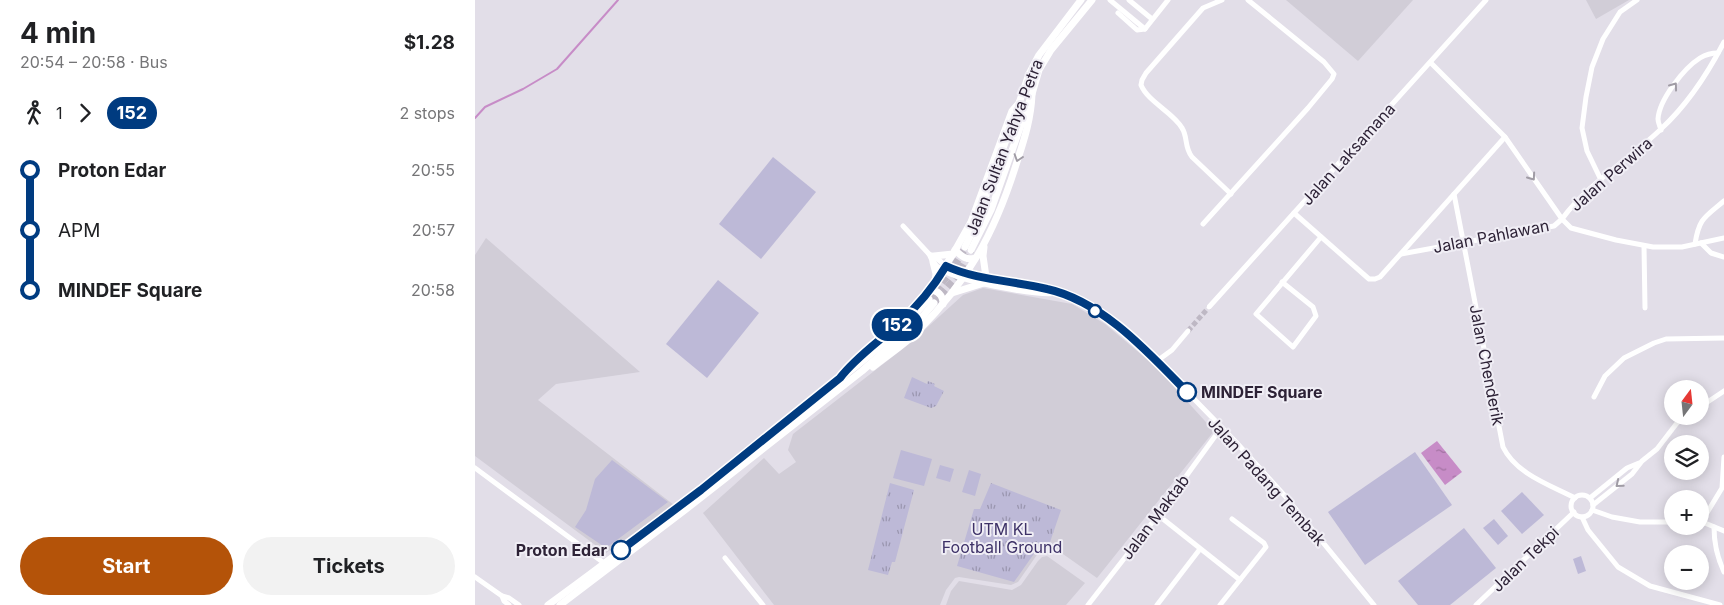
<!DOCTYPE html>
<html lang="en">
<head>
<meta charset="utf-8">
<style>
  :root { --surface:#fff; --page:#f2f2f2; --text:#202124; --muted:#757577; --accent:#b45309 }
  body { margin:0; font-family:Inter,sans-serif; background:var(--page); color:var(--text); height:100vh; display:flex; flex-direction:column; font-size:19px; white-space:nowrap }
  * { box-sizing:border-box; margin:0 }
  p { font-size:16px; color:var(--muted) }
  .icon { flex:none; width:28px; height:28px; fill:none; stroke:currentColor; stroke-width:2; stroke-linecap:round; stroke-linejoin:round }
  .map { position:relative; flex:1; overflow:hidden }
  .drawer { display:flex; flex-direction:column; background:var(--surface); width:475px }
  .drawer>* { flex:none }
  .badge { padding:0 10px; border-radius:16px; font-size:18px; line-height:32px }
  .needle { width:32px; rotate:15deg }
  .buttons { position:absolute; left:1189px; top:380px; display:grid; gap:10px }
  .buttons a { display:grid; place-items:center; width:45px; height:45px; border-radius:50%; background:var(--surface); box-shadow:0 2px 12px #0003; font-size:25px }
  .map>.badge { position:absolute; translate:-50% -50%; box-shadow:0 0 0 2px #fff }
  .legs { display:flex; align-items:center; gap:8px; height:55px; padding:0 20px; font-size:16px }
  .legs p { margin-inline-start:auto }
  .head { display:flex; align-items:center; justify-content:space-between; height:85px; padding:0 20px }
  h1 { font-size:28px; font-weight:700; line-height:38px }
  .primary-button { display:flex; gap:10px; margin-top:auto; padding:10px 20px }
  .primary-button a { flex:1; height:58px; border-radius:30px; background:var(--accent); color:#fff; font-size:20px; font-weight:700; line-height:58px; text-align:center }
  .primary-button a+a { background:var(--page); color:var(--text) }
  ul { padding:0 20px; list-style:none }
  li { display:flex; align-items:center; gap:18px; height:60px; font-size:19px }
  li i { display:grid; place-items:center; width:8px; height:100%; margin:0 6px; background:currentColor }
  li i::after { content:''; width:12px; height:12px; margin:-6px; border:4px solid; border-radius:50%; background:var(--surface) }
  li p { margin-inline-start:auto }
  li:first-child i { background:linear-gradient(#0000 50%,currentColor 0) }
  li:last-child i { background:linear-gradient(currentColor 50%,#0000 0) }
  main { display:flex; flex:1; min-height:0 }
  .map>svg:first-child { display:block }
  .built { fill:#d1cdd7 }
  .grass { fill:url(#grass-tufts) }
  .pitch { fill:#bdb9d7 }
  .water { fill:url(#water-ripples) }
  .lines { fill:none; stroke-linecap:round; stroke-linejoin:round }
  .stream { stroke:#c78cc7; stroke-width:2 }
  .street-tunnel { stroke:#beb8c4; stroke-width:5; stroke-dasharray:5 2.5; stroke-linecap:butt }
  .secondary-tunnel { stroke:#beb8c4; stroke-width:7; stroke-dasharray:7 3.5; stroke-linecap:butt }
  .street { stroke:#fff; stroke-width:5 }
  .secondary { stroke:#fff; stroke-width:7 }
  .oneway { stroke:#a09ca5 }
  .line-1-casing { stroke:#fff; stroke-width:11 }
  .line-1 { stroke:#003b80; stroke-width:8 }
  .stop-1-dot { fill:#fff; stroke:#003b80; stroke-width:2.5 }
  .labels { text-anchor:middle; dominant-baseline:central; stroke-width:4; stroke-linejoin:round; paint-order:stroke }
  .street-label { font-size:16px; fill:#2d2236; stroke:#f0eef5 }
  .stop-label { font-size:16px; font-weight:bold; fill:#2d2236; stroke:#f0eef5; text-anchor:start }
  .park-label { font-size:16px; fill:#3d3167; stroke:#f0eef5 }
</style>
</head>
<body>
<main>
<section class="drawer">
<div class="head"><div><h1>4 min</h1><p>20:54 – 20:58 · Bus</p></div><b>$1.28</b></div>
<div class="legs"><svg class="icon" aria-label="walk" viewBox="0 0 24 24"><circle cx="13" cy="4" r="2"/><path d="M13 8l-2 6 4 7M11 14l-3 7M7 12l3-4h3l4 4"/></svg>1<svg class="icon" aria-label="forward" viewBox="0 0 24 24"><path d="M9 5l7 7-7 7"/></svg><b class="badge" style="background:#003b80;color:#fff">152</b><p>2 stops</p></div>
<ul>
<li><i style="color:#003b80"></i><b>Proton Edar</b><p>20:55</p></li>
<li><i style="color:#003b80"></i><span>APM</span><p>20:57</p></li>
<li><i style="color:#003b80"></i><b>MINDEF Square</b><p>20:58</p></li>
</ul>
<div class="primary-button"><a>Start</a><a>Tickets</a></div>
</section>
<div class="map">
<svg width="1249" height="605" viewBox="0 0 1249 605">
  <defs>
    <pattern id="grass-tufts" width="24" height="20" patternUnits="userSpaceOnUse" patternTransform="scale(1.25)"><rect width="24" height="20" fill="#bdb9d7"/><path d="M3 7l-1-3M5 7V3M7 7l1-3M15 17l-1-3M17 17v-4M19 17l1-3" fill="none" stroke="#9a96af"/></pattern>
    <pattern id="water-ripples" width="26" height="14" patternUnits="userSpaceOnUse" patternTransform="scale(1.25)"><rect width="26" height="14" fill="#c78cc7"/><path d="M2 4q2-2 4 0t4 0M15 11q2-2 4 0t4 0" fill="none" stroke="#a272a2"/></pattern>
  </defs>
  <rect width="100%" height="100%" fill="#e2dee8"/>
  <g class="built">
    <polygon points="811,0 938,0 883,61"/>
    <polygon points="1111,0 1154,0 1121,19"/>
    <polygon points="11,238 165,372 81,384 63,400 199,505 131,553 0,456 0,255"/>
    <polygon points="508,288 597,304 630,324 680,366 739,431 622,578 578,547 566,549 543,582 536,585 484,577 480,578 471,590 465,605 299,605 228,513 289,458 304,474 321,462 313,450 318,434 434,344 488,295"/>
    <polygon points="572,556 610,583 591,605 471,605 476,591 484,581 537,590 546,585 563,561 567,557"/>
  </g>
  <g class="grass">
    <polygon points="437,377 452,384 453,381 460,384 459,386 469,391 461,406 456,408 429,398"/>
    <polygon points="415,483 439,490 420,562 417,562 413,575 393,570"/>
    <polygon points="516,483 586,510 574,545 563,548 539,582 482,566 499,509 505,509"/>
  </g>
  <g class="pitch">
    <polygon points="298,157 341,192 286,259 244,224"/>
    <polygon points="243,280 284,313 232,378 191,344"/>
    <polygon points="426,450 457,459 449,486 418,478"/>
    <polygon points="940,452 977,505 890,565 853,512"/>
    <polygon points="137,460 193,502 131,548 100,527 111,510 120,479"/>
    <polygon points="465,465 479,469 475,482 461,478"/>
    <polygon points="494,470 506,474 500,496 487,492"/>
    <polygon points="1047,492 1069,515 1047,534 1026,511"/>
    <polygon points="1019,519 1033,536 1023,545 1008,528"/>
    <polygon points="989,528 1021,568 975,605 943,605 923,581"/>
    <polygon points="1106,556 1111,571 1103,574 1098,559"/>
  </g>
  <polygon class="water" points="962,441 987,472 970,485 946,453"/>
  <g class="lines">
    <polyline class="stream" points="0,118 10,107 48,89 82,69 143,0"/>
    <polyline class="street-tunnel" points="713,331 734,307"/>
    <g class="secondary-tunnel">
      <polyline points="454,299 474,274 489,250"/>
      <polyline points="459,303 481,277 496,250"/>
    </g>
    <g class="street">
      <polyline points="635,0 670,29"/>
      <polyline points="654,0 677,19"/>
      <path d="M 747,0 L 728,8 L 671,73 L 667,80 L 666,85 C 673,102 699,113 707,128 C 713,137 709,147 717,157 L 756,194"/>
      <polyline points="643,13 662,30 670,29 693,0"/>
      <path d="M 956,63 L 1030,137 L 1087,219 C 1113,183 1154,160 1186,129 C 1212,105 1233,73 1249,42"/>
      <path d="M 1186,130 C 1185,126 1183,123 1183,119 C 1184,100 1209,68 1225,58 C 1230,55 1237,53 1243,53"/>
      <polyline points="1126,180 1112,151 1107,128 1111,97 1117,67 1128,39 1145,12 1162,0"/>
      <path d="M 979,194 L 1028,447 C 1041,474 1075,485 1100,498"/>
      <polyline points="819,213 894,279 900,279 905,277 1030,137"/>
      <polyline points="728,224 833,108 857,79 859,74 849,62 773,0"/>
      <path d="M 428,226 L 454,254 C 457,263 464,269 473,273 C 492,282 563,297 583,293"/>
      <polyline points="1226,243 1236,253 1249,257"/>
      <path d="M 1220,244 C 1224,218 1230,217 1249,201"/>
      <polyline points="1169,246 1170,308"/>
      <polyline points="454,254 459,256 471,266 487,272 574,289 598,297 627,315 653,334 682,361 761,442 810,496 899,605"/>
      <polyline points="926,254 1079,226 1087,219 1096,228 1141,240 1178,247 1207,247 1249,238"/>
      <polyline points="807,282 838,307 841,316 818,347 781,314 846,237"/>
      <polyline points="734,307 1011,0"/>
      <polyline points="682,361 697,350 713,331"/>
      <polyline points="1119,397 1130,376 1149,358 1179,343 1191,339 1249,338"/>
      <polyline points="1225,407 1249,391"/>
      <polyline points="0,468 129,563"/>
      <circle cx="1107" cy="506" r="11"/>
      <polyline points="1115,498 1152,468 1164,463"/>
      <polyline points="1118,505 1157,474 1167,461 1182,449 1202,423 1210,416"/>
      <polyline points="1117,510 1137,517 1165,522 1198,522"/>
      <polyline points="683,515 765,580"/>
      <polyline points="1107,517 1113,530 1143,567 1175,586 1245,605"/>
      <polyline points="1225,521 1249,531"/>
      <polyline points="1227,521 1247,488 1249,457"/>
      <path d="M 1239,527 C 1239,543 1242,557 1249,572"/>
      <polyline points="250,558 288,605"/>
      <polyline points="0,577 27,596 29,601 34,605"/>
      <polyline points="27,596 34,598 44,605"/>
      <polyline points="613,605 683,515 746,428"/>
      <polyline points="682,605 725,549"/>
      <polyline points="745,605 791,547 789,543 757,519"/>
      <polyline points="1001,605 1099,512"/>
    </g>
    <g class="secondary">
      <polyline points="543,106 554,74 564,55 606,0"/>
      <polyline points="490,247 500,226 531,140"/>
      <polyline points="509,247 508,256 511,277"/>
      <path d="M 480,250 C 486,256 492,261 500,258"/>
      <polyline points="496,250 516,210 557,94 564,70 576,50 617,0"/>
      <polyline points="459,256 478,254"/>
      <polyline points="458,262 461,274 460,281"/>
      <path d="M 454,290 C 463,290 468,295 468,304"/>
      <polyline points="477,293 509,283"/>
      <polyline points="391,352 426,321 454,290 478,254 496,222 537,111 544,103"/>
      <path d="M 398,367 C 413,355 430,344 443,331 C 493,281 519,234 540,168 C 548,143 556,121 557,94"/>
      <path d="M 73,605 C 155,546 234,483 313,419 C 361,381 413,345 454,299"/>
      <polyline points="85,605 210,510 387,371 443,322 459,303"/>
    </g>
  </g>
  <defs><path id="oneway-chevron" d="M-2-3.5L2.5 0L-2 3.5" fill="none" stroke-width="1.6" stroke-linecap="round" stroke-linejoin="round" transform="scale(1.25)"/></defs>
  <g class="oneway">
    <use href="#oneway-chevron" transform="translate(1199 86) rotate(-54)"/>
    <use href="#oneway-chevron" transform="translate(543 158) rotate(108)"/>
    <use href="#oneway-chevron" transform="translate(1057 177) rotate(55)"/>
    <use href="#oneway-chevron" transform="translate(1144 484) rotate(141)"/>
  </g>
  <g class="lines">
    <defs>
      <path id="line-1" d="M 146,550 L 226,490 L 365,378 C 381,357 405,341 424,323 C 442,307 459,286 471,266 C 500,280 540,281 572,289 C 627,301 673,352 712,392"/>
    </defs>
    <use href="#line-1" class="line-1-casing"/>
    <use href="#line-1" class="line-1"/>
  </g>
  <g class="stop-1-dot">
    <circle cx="620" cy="311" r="6"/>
    <circle cx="712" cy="392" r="9"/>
    <circle cx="146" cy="550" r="9"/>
  </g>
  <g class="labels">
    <g class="street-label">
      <text transform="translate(529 147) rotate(-69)">Jalan Sultan Yahya Petra</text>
      <text transform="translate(873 154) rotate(-48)">Jalan Laksamana</text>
      <text transform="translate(1136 174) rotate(-41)">Jalan Perwira</text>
      <text transform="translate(1016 236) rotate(-11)">Jalan Pahlawan</text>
      <text transform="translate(1012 365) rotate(79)">Jalan Chenderik</text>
      <text transform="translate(792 481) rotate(48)">Jalan Padang Tembak</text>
      <text transform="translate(680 517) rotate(-53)">Jalan Maktab</text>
      <text transform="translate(1050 559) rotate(-44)">Jalan Tekpi</text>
    </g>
    <g class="stop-label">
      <text x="726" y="392">MINDEF Square</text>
      <text x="132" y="550" text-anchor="end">Proton Edar</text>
    </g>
    <g class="park-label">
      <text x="527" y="529">UTM KL<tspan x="527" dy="18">Football Ground</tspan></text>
    </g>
  </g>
</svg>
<div class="buttons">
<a><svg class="needle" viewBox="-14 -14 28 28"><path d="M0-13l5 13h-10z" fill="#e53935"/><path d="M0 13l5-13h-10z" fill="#757577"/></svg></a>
<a><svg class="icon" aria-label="layers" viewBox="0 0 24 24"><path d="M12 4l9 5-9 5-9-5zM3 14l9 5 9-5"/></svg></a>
<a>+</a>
<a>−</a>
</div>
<b class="badge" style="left:422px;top:325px;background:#003b80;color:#fff">152</b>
</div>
</main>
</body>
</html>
